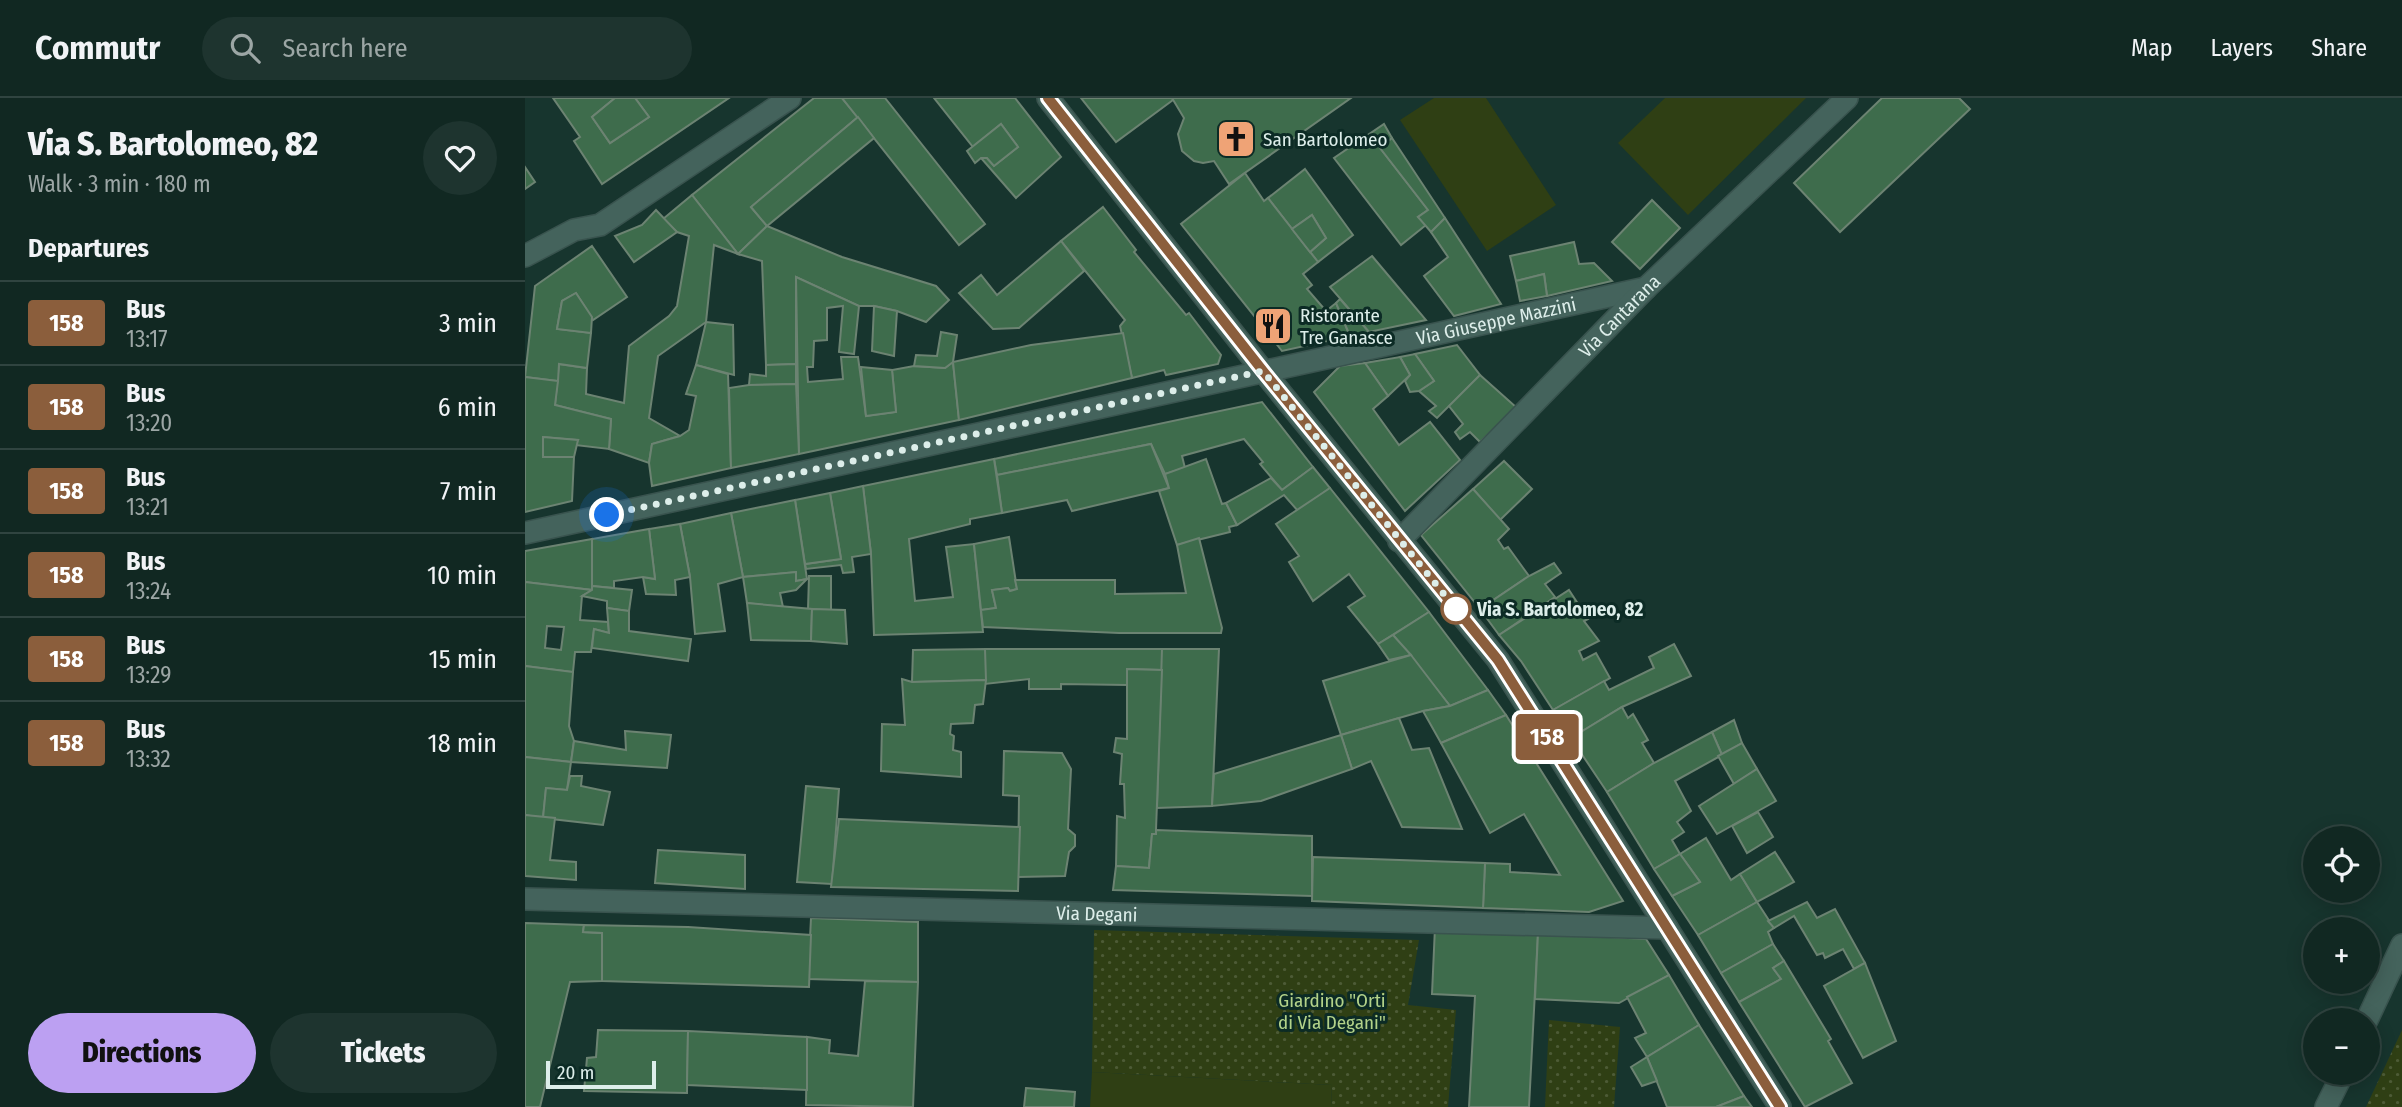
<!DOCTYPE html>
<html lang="en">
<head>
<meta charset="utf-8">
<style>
  :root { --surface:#112822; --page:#1e342f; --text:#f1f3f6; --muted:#9ca6a5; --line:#304440; --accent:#bca0f2 }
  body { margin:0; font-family:"Fira Sans Condensed",sans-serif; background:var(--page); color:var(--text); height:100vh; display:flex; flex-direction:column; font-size:26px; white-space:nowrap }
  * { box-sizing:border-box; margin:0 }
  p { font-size:23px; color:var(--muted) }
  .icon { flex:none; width:38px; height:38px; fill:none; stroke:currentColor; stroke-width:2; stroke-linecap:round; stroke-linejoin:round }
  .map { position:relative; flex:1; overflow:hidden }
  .drawer { display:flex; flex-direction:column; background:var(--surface); width:525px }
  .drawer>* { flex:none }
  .badge { padding:0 14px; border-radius:5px; font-size:24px; line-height:46px }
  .buttons { position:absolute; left:1778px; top:728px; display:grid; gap:14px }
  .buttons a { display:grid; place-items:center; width:77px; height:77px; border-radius:50%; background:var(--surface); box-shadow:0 4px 18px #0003,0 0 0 2px var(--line); font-size:35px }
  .scale { position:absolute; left:21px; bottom:18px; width:110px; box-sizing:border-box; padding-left:7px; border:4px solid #ddeeea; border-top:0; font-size:19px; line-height:24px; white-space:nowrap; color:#ddeeea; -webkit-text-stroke:5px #0c2b25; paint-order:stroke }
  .you { position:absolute; width:35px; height:35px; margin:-18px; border:5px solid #fff; border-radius:50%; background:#1a73e8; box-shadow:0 0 0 10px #1a73e833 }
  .map>.badge { position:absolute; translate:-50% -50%; box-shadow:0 0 0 4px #fff }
  h2 { padding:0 28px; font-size:26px; line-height:63px }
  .round { display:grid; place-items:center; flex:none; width:74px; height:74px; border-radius:37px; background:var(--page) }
  .headline { display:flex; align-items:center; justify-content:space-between; height:119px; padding:0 28px }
  h1 { font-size:33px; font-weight:800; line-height:52px }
  .button { display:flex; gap:14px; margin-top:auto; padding:14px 28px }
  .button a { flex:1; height:80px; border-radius:42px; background:var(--accent); color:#111; font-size:28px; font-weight:800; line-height:80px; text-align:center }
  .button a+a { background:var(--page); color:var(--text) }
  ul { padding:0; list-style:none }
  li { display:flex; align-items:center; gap:21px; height:84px; padding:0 28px; border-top:2px solid var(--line) }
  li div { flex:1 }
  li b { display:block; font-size:26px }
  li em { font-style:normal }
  li .badge { min-width:77px; font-weight:700; text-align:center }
  header { display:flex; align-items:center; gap:42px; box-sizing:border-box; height:98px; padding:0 35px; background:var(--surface); border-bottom:2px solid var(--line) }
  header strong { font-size:33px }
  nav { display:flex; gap:38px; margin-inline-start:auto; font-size:24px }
  .search { width:490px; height:63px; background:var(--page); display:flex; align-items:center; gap:18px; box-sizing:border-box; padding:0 24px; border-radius:38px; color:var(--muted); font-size:26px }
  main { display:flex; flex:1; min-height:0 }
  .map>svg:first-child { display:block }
  .grass { fill:url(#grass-dots) }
  .garden { fill:#2f3f14 }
  .building { fill:#3e6c4c; stroke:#6c8372; stroke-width:2; fill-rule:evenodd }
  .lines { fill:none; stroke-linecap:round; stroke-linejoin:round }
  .minor-casing { stroke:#39534e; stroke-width:24 }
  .minor { stroke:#44635c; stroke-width:21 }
  .line-casing { stroke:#fff; stroke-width:16 }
  .line { stroke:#8b5e3c; stroke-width:10 }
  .walk { stroke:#ddeeea; stroke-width:7; stroke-dasharray:0 12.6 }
  .stop-dot { fill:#fff; stroke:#8b5e3c; stroke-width:3.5 }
  .labels { text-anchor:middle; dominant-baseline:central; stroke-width:6; stroke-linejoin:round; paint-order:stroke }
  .poi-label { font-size:19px; fill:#ddeeea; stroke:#0c2b25; text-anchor:start }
  .street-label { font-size:19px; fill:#ddeeea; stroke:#0c2b25 }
  .stop-label { font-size:19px; font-weight:bold; fill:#ddeeea; stroke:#0c2b25; text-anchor:start }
  .park-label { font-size:19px; fill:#b3d289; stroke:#0c2b25 }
</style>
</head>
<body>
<header>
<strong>Commutr</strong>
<div class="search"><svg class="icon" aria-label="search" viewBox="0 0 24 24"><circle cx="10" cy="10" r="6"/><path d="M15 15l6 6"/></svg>Search here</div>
<nav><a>Map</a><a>Layers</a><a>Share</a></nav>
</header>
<main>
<section class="drawer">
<div class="headline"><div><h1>Via S. Bartolomeo, 82</h1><p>Walk · 3 min · 180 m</p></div><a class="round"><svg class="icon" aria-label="heart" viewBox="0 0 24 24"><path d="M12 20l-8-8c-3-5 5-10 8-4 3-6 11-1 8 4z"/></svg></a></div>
<h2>Departures</h2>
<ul>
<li><span class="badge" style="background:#8b5e3c;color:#fff">158</span><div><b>Bus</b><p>13:17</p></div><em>3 min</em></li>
<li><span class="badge" style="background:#8b5e3c;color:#fff">158</span><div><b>Bus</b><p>13:20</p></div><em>6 min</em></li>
<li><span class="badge" style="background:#8b5e3c;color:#fff">158</span><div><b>Bus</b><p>13:21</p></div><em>7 min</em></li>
<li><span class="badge" style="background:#8b5e3c;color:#fff">158</span><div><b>Bus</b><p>13:24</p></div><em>10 min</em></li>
<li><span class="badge" style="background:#8b5e3c;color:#fff">158</span><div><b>Bus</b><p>13:29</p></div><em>15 min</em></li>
<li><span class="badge" style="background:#8b5e3c;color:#fff">158</span><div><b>Bus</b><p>13:32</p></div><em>18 min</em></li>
</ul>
<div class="button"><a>Directions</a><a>Tickets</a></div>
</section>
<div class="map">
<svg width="1877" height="1009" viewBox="0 0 1877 1009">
  <defs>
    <pattern id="grass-dots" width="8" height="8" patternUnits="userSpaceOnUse" patternTransform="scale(1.75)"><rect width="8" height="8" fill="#2f3f14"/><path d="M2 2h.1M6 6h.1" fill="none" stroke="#4d5b36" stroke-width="1.8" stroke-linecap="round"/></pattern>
  </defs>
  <rect width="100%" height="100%" fill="#17352e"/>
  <g class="grass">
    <polygon points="569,832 894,842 883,907 931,912 923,1009 806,1009 807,987 567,974"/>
    <polygon points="1024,922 1095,929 1089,1009 1020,1009"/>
    <polygon points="1877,932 1877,1009 1841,1009"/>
  </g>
  <g class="garden">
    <polygon points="909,0 961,0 1031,107 962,153 875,22"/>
    <polygon points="1140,0 1281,0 1163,117 1093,45"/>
    <polygon points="567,974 807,987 806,1009 565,1009"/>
  </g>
  <g class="building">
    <polygon points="28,0 90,0 67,19 85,45 124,19 110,0 204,0 77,86 49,43 55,39"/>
    <polygon points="90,0 110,0 124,19 85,45 67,19"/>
    <polygon points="289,0 317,0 333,19 226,109 242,128 213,156 167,97"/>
    <polygon points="317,0 360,0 460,126 434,147"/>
    <polygon points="409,0 490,0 536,59 491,100 456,60 462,60 469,68 493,49 476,26 448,49"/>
    <polygon points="556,0 647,0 648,2 591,44"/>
    <polygon points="647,0 826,0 704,86 689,63 678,65 669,63 657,53 653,36 659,20"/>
    <polygon points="1357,0 1434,0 1445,11 1315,134 1269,85"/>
    <polygon points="333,19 349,40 242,128 226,109"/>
    <polygon points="476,26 493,49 469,68 462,60 456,60 450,65 442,53"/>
    <polygon points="859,26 867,40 855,50 903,112 893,119 901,127 876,147 809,60"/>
    <polygon points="867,40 920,120 906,134 893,119 903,112 855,50"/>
    <polygon points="0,69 10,84 0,91"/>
    <polygon points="780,71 828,137 793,164 785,154 801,140 787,117 767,131 743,100"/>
    <polygon points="720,75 739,103 743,100 793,164 778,176 787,187 782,191 801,213 811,205 825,238 757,253 656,126"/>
    <polygon points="167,97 213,156 189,147 181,224 133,258 124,320 155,338 127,346 124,365 84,351 86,321 30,307 34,266 62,270 61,296 99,305 104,248 144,218 152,208 164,138 152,134 138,121"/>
    <polygon points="1127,102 1155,130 1115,171 1087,144"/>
    <polygon points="578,109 611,152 609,154 661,217 664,215 696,257 693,266 641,277 639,272 607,280 595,228 600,222 536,143"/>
    <polygon points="131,112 152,134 109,164 90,138 117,127"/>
    <polygon points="787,117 801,140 785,154 767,131"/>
    <polygon points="920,120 976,206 929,218 899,178 923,159 906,134"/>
    <polygon points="242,128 317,159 411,188 424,202 401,224 372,213 349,208 334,208 271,179 271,266 241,267 237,163 213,156"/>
    <polygon points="536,143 559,173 494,230 468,231 434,195 456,177 472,197"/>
    <polygon points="1049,144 1054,166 1069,165 1087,183 1022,198 1019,176 991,183 985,158"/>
    <polygon points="67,148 102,199 68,222 51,195 37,203 32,231 66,235 62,270 34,266 33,283 0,279 10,188"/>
    <polygon points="847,158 901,222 844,234 805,189"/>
    <polygon points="1019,176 1022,198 995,203 991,183"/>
    <polygon points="271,179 334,208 329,256 314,254 318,208 302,210 302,242 289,243 288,269 282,269 283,284 318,281 316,259 333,259 341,318 371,314 367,272 389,268 420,270 428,264 434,322 274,356"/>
    <polygon points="51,195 67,219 66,235 32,231 37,203"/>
    <polygon points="815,201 844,234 825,238 811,205"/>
    <polygon points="349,208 372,213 369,258 347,253"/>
    <polygon points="181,224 208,227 209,277 171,267"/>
    <polygon points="416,234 432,237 428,264 420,270 389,268 391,257 412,258"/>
    <polygon points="598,235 607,280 434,322 428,264 506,247"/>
    <polygon points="932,247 955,277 912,320 904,313 911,308 894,293 909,283 890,256"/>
    <polygon points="890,256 909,283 894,293 885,294 880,283 885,277 875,259"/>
    <polygon points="875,259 885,277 863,298 840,265"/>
    <polygon points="840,265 863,298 848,311 874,347 905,324 935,362 880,413 789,294 815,268"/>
    <polygon points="271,266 271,286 224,287 225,276 241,278 241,267"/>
    <polygon points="171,267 203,276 206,370 127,388 124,365 127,346 155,338 164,332 171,298 161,296"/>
    <polygon points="336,269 367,272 371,314 341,318"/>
    <polygon points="955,277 992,310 955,344 945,334 935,341 930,334 938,326 924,308"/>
    <polygon points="0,279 33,283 30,307 86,321 84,351 50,347 53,342 18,339 18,359 49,359 47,403 0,414"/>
    <polygon points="271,286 274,356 206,370 204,290 224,287"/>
    <polygon points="737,304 788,369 757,392 735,366 738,364 719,341 657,358 660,370 640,376 626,346 472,377 469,361"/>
    <polygon points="18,339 53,342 49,359 18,359"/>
    <polygon points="626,346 644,390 547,413 542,402 477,415 472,377"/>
    <polygon points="469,361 477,415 445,421 445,426 384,441 390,503 428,499 421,449 449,446 458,534 349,537 346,456 338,388"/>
    <polygon points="681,361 697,406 701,405 712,427 704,429 705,434 652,447 634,393 644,390 640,376"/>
    <polygon points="979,363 1007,391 975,422 948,391"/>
    <polygon points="788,369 805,390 773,413 759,397 712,427 701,405 746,380 757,392"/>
    <polygon points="338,388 346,456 327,459 329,474 318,475 316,467 281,471 280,466 316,461 305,395"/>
    <polygon points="805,390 904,514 853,546 823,509 840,498 824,476 788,503 764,464 774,458 751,426"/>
    <polygon points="948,391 984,431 973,442 979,451 983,449 1004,478 955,511 896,437"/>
    <polygon points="305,395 316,461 280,466 270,402"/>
    <polygon points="270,402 282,481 271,483 271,474 218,479 206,415"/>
    <polygon points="206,415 218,479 193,486 200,533 170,536 165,479 155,426"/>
    <polygon points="155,426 165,479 150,482 151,497 121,496 118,479 130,481 124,431"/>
    <polygon points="124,431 130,481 118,479 89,483 89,490 67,488 67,441"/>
    <polygon points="484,439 492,491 485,493 483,490 467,492 471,510 456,512 449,446"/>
    <polygon points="674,440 697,530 696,535 594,535 458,529 456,512 471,510 467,492 483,490 485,493 492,491 490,482 590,482 590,496 661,495 652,447"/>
    <polygon points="67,441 67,492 0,484 0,453"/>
    <polygon points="1029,465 1036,475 1020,486 1030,499 974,537 955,511 1004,478"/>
    <polygon points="271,474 271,483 282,481 271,492 255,495 258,509 222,505 218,479"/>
    <polygon points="284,478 306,478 306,512 283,511"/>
    <path d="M 0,484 L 67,492 L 57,498 L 55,522 L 83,524 L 84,535 L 69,531 L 66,554 L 50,554 L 48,574 L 0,568 ZM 22,528 L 39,529 L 36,552 L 20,550 Z"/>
    <polygon points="67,488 107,492 104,513 82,510 82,503 57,498 67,492"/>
    <polygon points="1044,492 1063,521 1059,523 1074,543 1054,553 1058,562 1071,555 1085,580 1028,612 996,563 974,537"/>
    <polygon points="222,505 287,511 286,543 226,542"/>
    <polygon points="82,510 104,513 104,533 166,541 163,563 67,550 69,531 84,535"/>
    <polygon points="287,511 320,512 322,546 286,543"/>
    <polygon points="904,514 963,592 925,608 868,537"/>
    <polygon points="868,537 886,557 864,562 853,546"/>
    <polygon points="1149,546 1166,578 1097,609 1046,640 1028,612 1079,583 1084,592 1129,570 1124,559"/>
    <polygon points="460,551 637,551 637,572 602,571 602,587 536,586 536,591 504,591 504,581 460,586"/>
    <polygon points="460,551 461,582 387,584 388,552"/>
    <polygon points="637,551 694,551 687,708 632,710"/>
    <polygon points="886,557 925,608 898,613 816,637 798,583"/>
    <polygon points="0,568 48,574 44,628 49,643 46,664 0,659"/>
    <polygon points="602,571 637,572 631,732 631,736 627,736 624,770 591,768 592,718 600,720 599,686 595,686 597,656 589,654 591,640 602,641"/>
    <polygon points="377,581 387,584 461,582 458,606 450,607 448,625 426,626 425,636 429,638 428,652 436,654 436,679 356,673 357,626 380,627"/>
    <polygon points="963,592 981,617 916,645 898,613 925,608"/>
    <polygon points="1097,609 1103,620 1108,616 1123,642 1117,645 1129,665 1082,694 1046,640"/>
    <polygon points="981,617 1098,803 1064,814 958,810 960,765 985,766 985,774 1035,777 999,716 965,735 916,645"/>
    <polygon points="874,620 887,652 904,650 937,731 877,729 846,663 827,671 816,637"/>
    <polygon points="1209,622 1217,645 1197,657 1187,634"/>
    <polygon points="100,633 146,637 142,670 46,664 49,643 101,652"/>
    <polygon points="1187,634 1197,657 1150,683 1166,713 1152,724 1159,734 1147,742 1155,756 1129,771 1082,694 1129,665"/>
    <polygon points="816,637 827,671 736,703 687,708 689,676"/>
    <polygon points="1217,645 1232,671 1209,686 1193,658"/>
    <polygon points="479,653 537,655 546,671 543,731 550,737 550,748 544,754 540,778 493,779 494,698 478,697"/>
    <polygon points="0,659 46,664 42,692 21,690 18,720 0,717"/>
    <polygon points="1232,671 1251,703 1192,736 1174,708"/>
    <polygon points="45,678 57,678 56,688 85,694 78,727 18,720 21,690 42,692"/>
    <polygon points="281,688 314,691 307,786 272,784"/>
    <polygon points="1233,714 1248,739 1222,755 1207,728"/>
    <polygon points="0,717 30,720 25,762 51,764 51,782 0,778"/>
    <polygon points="314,721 495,729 493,793 306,789"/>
    <polygon points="631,732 787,738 787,798 588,792 591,768 624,770 627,736 631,736"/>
    <polygon points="1181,740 1206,782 1215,776 1232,804 1173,837 1147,798 1175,784 1155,756"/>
    <polygon points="133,752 220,757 220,791 130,785"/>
    <polygon points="1250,754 1269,784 1232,804 1215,776"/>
    <polygon points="1155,756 1175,784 1147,798 1129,771"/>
    <polygon points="788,759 960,765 958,810 787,803"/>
    <polygon points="1232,804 1249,830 1243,834 1248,846 1196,875 1173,837"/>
    <polygon points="1282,804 1292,820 1310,811 1340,865 1329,871 1318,851 1300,860 1298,855 1292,857 1269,818 1249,830 1243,823"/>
    <polygon points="286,820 393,824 393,884 283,881"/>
    <polygon points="0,825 59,827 58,834 77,835 77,883 45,884 15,1009 0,1009"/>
    <polygon points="59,827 163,829 286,837 284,889 77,883 77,835 58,834"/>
    <polygon points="910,829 1013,835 1004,1009 944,1009 950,898 907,896"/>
    <polygon points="1013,835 1121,841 1144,877 1094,905 1010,901"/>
    <polygon points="1248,846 1259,863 1248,870 1256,881 1214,904 1196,875"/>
    <polygon points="1259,863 1306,941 1303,943 1327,985 1280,1009 1214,904 1256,881 1248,870"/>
    <polygon points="1340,865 1371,943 1338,960 1299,888"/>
    <polygon points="1144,877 1174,927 1122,959 1110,940 1121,935 1102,899"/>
    <polygon points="340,883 393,884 388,1009 281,1007 282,939 305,942 304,955 333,958"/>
    <polygon points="1174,927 1219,998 1191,1009 1142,1009 1122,959"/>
    <polygon points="73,932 163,933 162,995 59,993 62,960 71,959"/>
    <polygon points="163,933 282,939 282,992 162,987"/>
    <polygon points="1122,959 1132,983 1117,988 1106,969"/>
    <polygon points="501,990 550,994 549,1009 499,1009"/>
    <polygon points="1219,998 1227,1009 1191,1009"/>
  </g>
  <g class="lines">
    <defs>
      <g id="minor">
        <polyline points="523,0 738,273 973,562 1255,1009"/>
        <polyline points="0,158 49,132 75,127 265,0"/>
        <path id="s1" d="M 0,435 L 1121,190"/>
        <path id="s2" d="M 874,443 L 1121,190 L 1322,0"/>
        <path id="s3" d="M 0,801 L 1142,830"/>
        <polyline points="1842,922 1877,847"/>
        <polyline points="1801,1009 1818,975"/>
      </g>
    </defs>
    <use href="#minor" class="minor-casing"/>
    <use href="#minor" class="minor"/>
  </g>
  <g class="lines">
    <defs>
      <polyline id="line" points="523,0 738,273 973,562 1255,1009"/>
    </defs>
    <use href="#line" class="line-casing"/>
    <use href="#line" class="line"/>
    <polyline class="walk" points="82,417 738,273 931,511"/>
  </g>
  <defs>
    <symbol id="church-square" viewBox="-11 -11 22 22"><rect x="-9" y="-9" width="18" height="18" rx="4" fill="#efa376" stroke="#0c2b25"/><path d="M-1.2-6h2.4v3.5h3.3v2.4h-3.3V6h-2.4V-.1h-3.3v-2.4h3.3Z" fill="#111"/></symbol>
    <symbol id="restaurant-square" viewBox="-11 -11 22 22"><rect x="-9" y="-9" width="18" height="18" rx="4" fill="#efa376" stroke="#0c2b25"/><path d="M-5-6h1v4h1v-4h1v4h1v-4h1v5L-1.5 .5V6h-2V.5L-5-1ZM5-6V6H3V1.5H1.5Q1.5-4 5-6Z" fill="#111"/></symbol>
  </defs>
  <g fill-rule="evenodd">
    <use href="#church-square" x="689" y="19" width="44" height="44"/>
    <use href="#restaurant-square" x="726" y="206" width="44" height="44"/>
  </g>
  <circle class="stop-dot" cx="931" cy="511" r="14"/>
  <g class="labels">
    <g class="poi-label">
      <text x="738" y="41">San Bartolomeo</text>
      <text x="775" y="217">Ristorante<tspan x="775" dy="22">Tre Ganasce</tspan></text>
    </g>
    <g class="street-label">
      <text stroke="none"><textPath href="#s2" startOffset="315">Via Cantarana</textPath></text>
      <text stroke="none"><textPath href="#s1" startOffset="994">Via Giuseppe Mazzini</textPath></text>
      <text stroke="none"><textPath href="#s3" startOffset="572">Via Degani</textPath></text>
    </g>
    <g class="stop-label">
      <text x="952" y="511">Via S. Bartolomeo, 82</text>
    </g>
    <g class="park-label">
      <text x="807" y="902">Giardino "Orti<tspan x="807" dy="22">di Via Degani"</tspan></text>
    </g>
  </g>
</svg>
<div class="buttons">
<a><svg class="icon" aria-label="locate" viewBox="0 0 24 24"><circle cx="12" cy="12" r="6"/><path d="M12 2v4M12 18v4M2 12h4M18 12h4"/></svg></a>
<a>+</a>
<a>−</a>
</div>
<div class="scale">20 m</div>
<div class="you" style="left:82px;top:417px"></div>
<b class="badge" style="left:1022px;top:639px;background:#8b5e3c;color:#fff">158</b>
</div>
</main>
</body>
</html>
